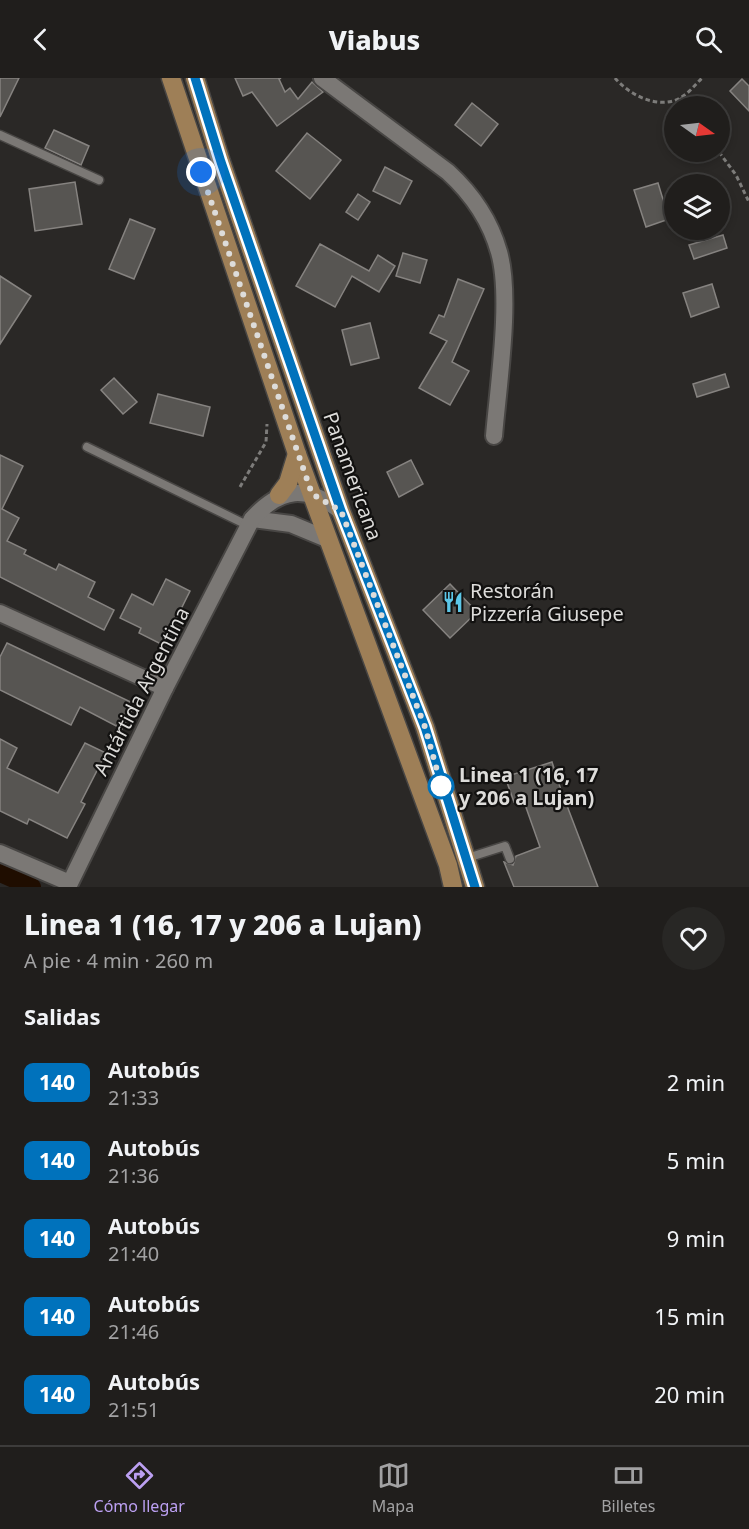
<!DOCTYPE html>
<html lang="es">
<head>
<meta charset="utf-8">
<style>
  :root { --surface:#201e1c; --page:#282725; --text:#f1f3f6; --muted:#a2a2a3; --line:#3d3c3b; --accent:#bca0f2 }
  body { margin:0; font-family:"Noto Sans",sans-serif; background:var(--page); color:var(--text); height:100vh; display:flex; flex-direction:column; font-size:22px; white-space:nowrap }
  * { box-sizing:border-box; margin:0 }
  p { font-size:20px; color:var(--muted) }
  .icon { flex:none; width:33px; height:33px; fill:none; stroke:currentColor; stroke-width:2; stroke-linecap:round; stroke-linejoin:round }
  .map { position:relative; height:809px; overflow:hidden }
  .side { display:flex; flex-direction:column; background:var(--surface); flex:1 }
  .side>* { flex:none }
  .badge { padding:0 12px; border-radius:9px; font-size:21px; line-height:39px }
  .needle { width:39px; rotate:104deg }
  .buttons { position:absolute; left:664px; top:18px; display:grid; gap:12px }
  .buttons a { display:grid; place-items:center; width:66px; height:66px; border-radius:50%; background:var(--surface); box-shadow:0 3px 9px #0003,0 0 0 2px var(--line); font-size:30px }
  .you { position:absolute; width:30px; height:30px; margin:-15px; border:4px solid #fff; border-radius:50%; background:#1a73e8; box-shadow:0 0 0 9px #1a73e833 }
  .map>.badge { position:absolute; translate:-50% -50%; box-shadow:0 0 0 3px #fff }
  h2 { padding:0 24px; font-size:22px; line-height:54px }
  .round { display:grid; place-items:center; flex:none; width:63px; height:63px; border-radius:32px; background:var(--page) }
  .head { display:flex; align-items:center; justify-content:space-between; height:102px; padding:0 24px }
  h1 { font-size:28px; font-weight:800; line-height:45px }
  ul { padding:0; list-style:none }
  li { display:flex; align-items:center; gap:18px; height:78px; padding:0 24px }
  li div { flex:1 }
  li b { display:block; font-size:22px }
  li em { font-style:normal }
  li .badge { min-width:66px; font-weight:700; text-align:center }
  header { display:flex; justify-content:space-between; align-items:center; height:78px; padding:0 24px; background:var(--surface); font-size:27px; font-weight:800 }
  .tab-bar { display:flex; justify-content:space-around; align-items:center; height:84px; border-top:2px solid var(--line); background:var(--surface); font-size:16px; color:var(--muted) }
  .tab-bar a { display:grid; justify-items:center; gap:3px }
  .tab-bar .on { color:var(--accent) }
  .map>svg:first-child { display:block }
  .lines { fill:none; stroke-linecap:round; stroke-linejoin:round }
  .canal { stroke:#1f0d00; stroke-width:18 }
  .building { fill:#575552; stroke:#868380; stroke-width:1.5 }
  .service-casing { stroke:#484644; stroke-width:11 }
  .minor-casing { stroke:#484644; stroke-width:20 }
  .primary-casing { stroke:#484644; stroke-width:21 }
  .path { stroke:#7d7c7a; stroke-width:3; stroke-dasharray:4.5 3; stroke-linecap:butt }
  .service { stroke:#7b7875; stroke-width:8 }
  .minor { stroke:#7b7875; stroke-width:16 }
  .primary { stroke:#9e7f57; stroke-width:18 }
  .line-casing { stroke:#fff; stroke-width:14 }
  .line { stroke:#0072bc; stroke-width:9 }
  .walk { stroke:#dddcda; stroke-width:6; stroke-dasharray:0 10.8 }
  .stop-dot { fill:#fff; stroke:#0072bc; stroke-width:3 }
  .labels { text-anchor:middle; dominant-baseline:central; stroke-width:4.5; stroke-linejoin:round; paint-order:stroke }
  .street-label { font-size:20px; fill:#dddcda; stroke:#121110 }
  .poi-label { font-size:20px; fill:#dddcda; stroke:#121110; text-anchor:start }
  .stop-label { font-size:20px; font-weight:bold; fill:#dddcda; stroke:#121110; text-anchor:start }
</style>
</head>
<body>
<header><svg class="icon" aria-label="back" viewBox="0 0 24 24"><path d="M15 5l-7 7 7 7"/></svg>Viabus<svg class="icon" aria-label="search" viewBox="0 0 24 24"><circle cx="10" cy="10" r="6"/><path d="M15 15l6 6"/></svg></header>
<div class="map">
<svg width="749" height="809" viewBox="0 0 749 809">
  <rect width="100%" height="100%" fill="#2a2826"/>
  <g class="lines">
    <polyline class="canal" points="0,795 32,809"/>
  </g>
  <g class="building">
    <polygon points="0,0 19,0 0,39"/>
    <polygon points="235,0 281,0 279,1 285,14 290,10 298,21 312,4 323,14 277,48 252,14 243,18"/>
    <polygon points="742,1 749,8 749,33 730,13"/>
    <polygon points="472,25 498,46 481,68 455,47"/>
    <polygon points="54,52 89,68 81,87 45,70"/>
    <polygon points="307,55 341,82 310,121 276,93"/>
    <polygon points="385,89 412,103 400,126 373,113"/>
    <polygon points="75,104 82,146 35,153 29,111"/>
    <polygon points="658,105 669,141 646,149 634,112"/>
    <polygon points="358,116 370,124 358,142 346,134"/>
    <polygon points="130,141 155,151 134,201 109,191"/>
    <polygon points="723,157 727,170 694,181 689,167"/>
    <polygon points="320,166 369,193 378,177 395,188 379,214 352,198 335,229 296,208"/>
    <polygon points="403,175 427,182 420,205 396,198"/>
    <polygon points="0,198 31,218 0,266"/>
    <polygon points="458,201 484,211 452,284 469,293 450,327 419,310 447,263 430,255 439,237 444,239"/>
    <polygon points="712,206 719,229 691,239 683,215"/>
    <polygon points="370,245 379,280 351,287 342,252"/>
    <polygon points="725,296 729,309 697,319 693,306"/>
    <polygon points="114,300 137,324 123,336 101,312"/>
    <polygon points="158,316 210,329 203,358 150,345"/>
    <polygon points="0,377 23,388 2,431 19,440 7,463 26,472 24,476 56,492 59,486 95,504 88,519 114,532 104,552 0,499"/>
    <polygon points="411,382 423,406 399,419 387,394"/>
    <polygon points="166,501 190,513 163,567 139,555 141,550 120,540 132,516 153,527"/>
    <polygon points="450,506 477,534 450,560 423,532"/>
    <polygon points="7,565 135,626 122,651 80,629 71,647 0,612 0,579"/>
    <polygon points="0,661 17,670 7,690 58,715 85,665 106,675 81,724 85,726 67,760 29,741 27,746 0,733"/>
    <polygon points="552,684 561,712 598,809 514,809 504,784 513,787 516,778 540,769 523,721 514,724 505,699"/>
  </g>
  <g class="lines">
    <defs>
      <g id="service">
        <polyline points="0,57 99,102"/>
        <polyline points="87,369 249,448"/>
        <polyline points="464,781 505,768 510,781"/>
      </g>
      <g id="minor">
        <path d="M 322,0 L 448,94 C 472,116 490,142 499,174 C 512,219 498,309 494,358"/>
        <polyline points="252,441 291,446 327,461"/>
        <polyline points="0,535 165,610"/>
        <path d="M 0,775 L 70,805 L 165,610 L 252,441 C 281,409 306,407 341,433"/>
      </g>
      <g id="primary">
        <polyline points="171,0 297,376 448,787 453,809"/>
        <polyline points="195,0 221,84 341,433 425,649 475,809"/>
        <polyline points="279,417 288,405 297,376"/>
      </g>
    </defs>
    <use href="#service" class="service-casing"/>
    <use href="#minor" class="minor-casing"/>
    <use href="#primary" class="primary-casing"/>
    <g class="path">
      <path d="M 615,0 C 629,17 659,32 680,20 C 688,16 696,6 702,0"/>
      <polyline points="680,20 686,28"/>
      <polyline points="719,74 736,97 749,124"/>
      <polyline points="240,409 266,364 267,346"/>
    </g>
    <use href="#service" class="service"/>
    <use href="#minor" class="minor"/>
    <use href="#primary" class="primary"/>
  </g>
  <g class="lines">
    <defs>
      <polyline id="line" points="195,0 221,84 341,433 425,649 475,809"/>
    </defs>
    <use href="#line" class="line-casing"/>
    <use href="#line" class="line"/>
    <polyline class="walk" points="201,94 312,416 341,433 425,649 443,714 441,708"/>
  </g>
  <defs>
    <symbol id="restaurant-bare" viewBox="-9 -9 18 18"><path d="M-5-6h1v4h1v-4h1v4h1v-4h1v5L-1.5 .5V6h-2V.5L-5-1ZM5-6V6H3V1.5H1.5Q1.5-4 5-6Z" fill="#5cc7e8" stroke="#121110" stroke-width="2.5" paint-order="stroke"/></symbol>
  </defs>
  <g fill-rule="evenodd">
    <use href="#restaurant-bare" x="438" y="509" width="30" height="30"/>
  </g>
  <circle class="stop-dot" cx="441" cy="708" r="12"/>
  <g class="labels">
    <g class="street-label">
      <text transform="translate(353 398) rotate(70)">Panamericana</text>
      <text transform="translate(141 613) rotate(-63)">Antártida Argentina</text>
    </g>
    <g class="poi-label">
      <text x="470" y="512">Restorán<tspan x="470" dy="23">Pizzería Giusepe</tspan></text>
    </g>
    <g class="stop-label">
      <text x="459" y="696">Linea 1 (16, 17<tspan x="459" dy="23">y 206 a Lujan)</tspan></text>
    </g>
  </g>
</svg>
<div class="buttons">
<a><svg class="needle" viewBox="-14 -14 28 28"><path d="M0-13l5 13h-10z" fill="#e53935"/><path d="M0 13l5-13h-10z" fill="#a2a2a3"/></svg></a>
<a><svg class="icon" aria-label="layers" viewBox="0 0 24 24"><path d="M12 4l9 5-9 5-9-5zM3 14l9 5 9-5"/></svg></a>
</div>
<div class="you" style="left:201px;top:94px"></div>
</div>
<section class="side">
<div class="head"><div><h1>Linea 1 (16, 17 y 206 a Lujan)</h1><p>A pie · 4 min · 260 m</p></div><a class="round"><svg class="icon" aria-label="heart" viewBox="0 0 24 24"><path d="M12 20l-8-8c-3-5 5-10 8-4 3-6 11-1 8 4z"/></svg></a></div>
<h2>Salidas</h2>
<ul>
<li><span class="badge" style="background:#0072bc;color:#fff">140</span><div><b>Autobús</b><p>21:33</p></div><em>2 min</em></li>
<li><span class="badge" style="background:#0072bc;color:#fff">140</span><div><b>Autobús</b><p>21:36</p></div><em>5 min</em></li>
<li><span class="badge" style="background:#0072bc;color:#fff">140</span><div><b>Autobús</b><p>21:40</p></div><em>9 min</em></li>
<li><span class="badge" style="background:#0072bc;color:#fff">140</span><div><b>Autobús</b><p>21:46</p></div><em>15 min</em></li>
<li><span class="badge" style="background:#0072bc;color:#fff">140</span><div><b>Autobús</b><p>21:51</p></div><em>20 min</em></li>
</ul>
</section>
<nav class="tab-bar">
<a class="on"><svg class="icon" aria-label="directions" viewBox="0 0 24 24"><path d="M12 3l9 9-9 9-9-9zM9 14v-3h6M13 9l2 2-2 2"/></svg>Cómo llegar</a>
<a><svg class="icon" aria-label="map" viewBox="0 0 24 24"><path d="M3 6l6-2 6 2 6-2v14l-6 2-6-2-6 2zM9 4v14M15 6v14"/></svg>Mapa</a>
<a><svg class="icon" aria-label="tickets" viewBox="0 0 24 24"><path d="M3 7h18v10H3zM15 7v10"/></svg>Billetes</a>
</nav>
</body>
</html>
